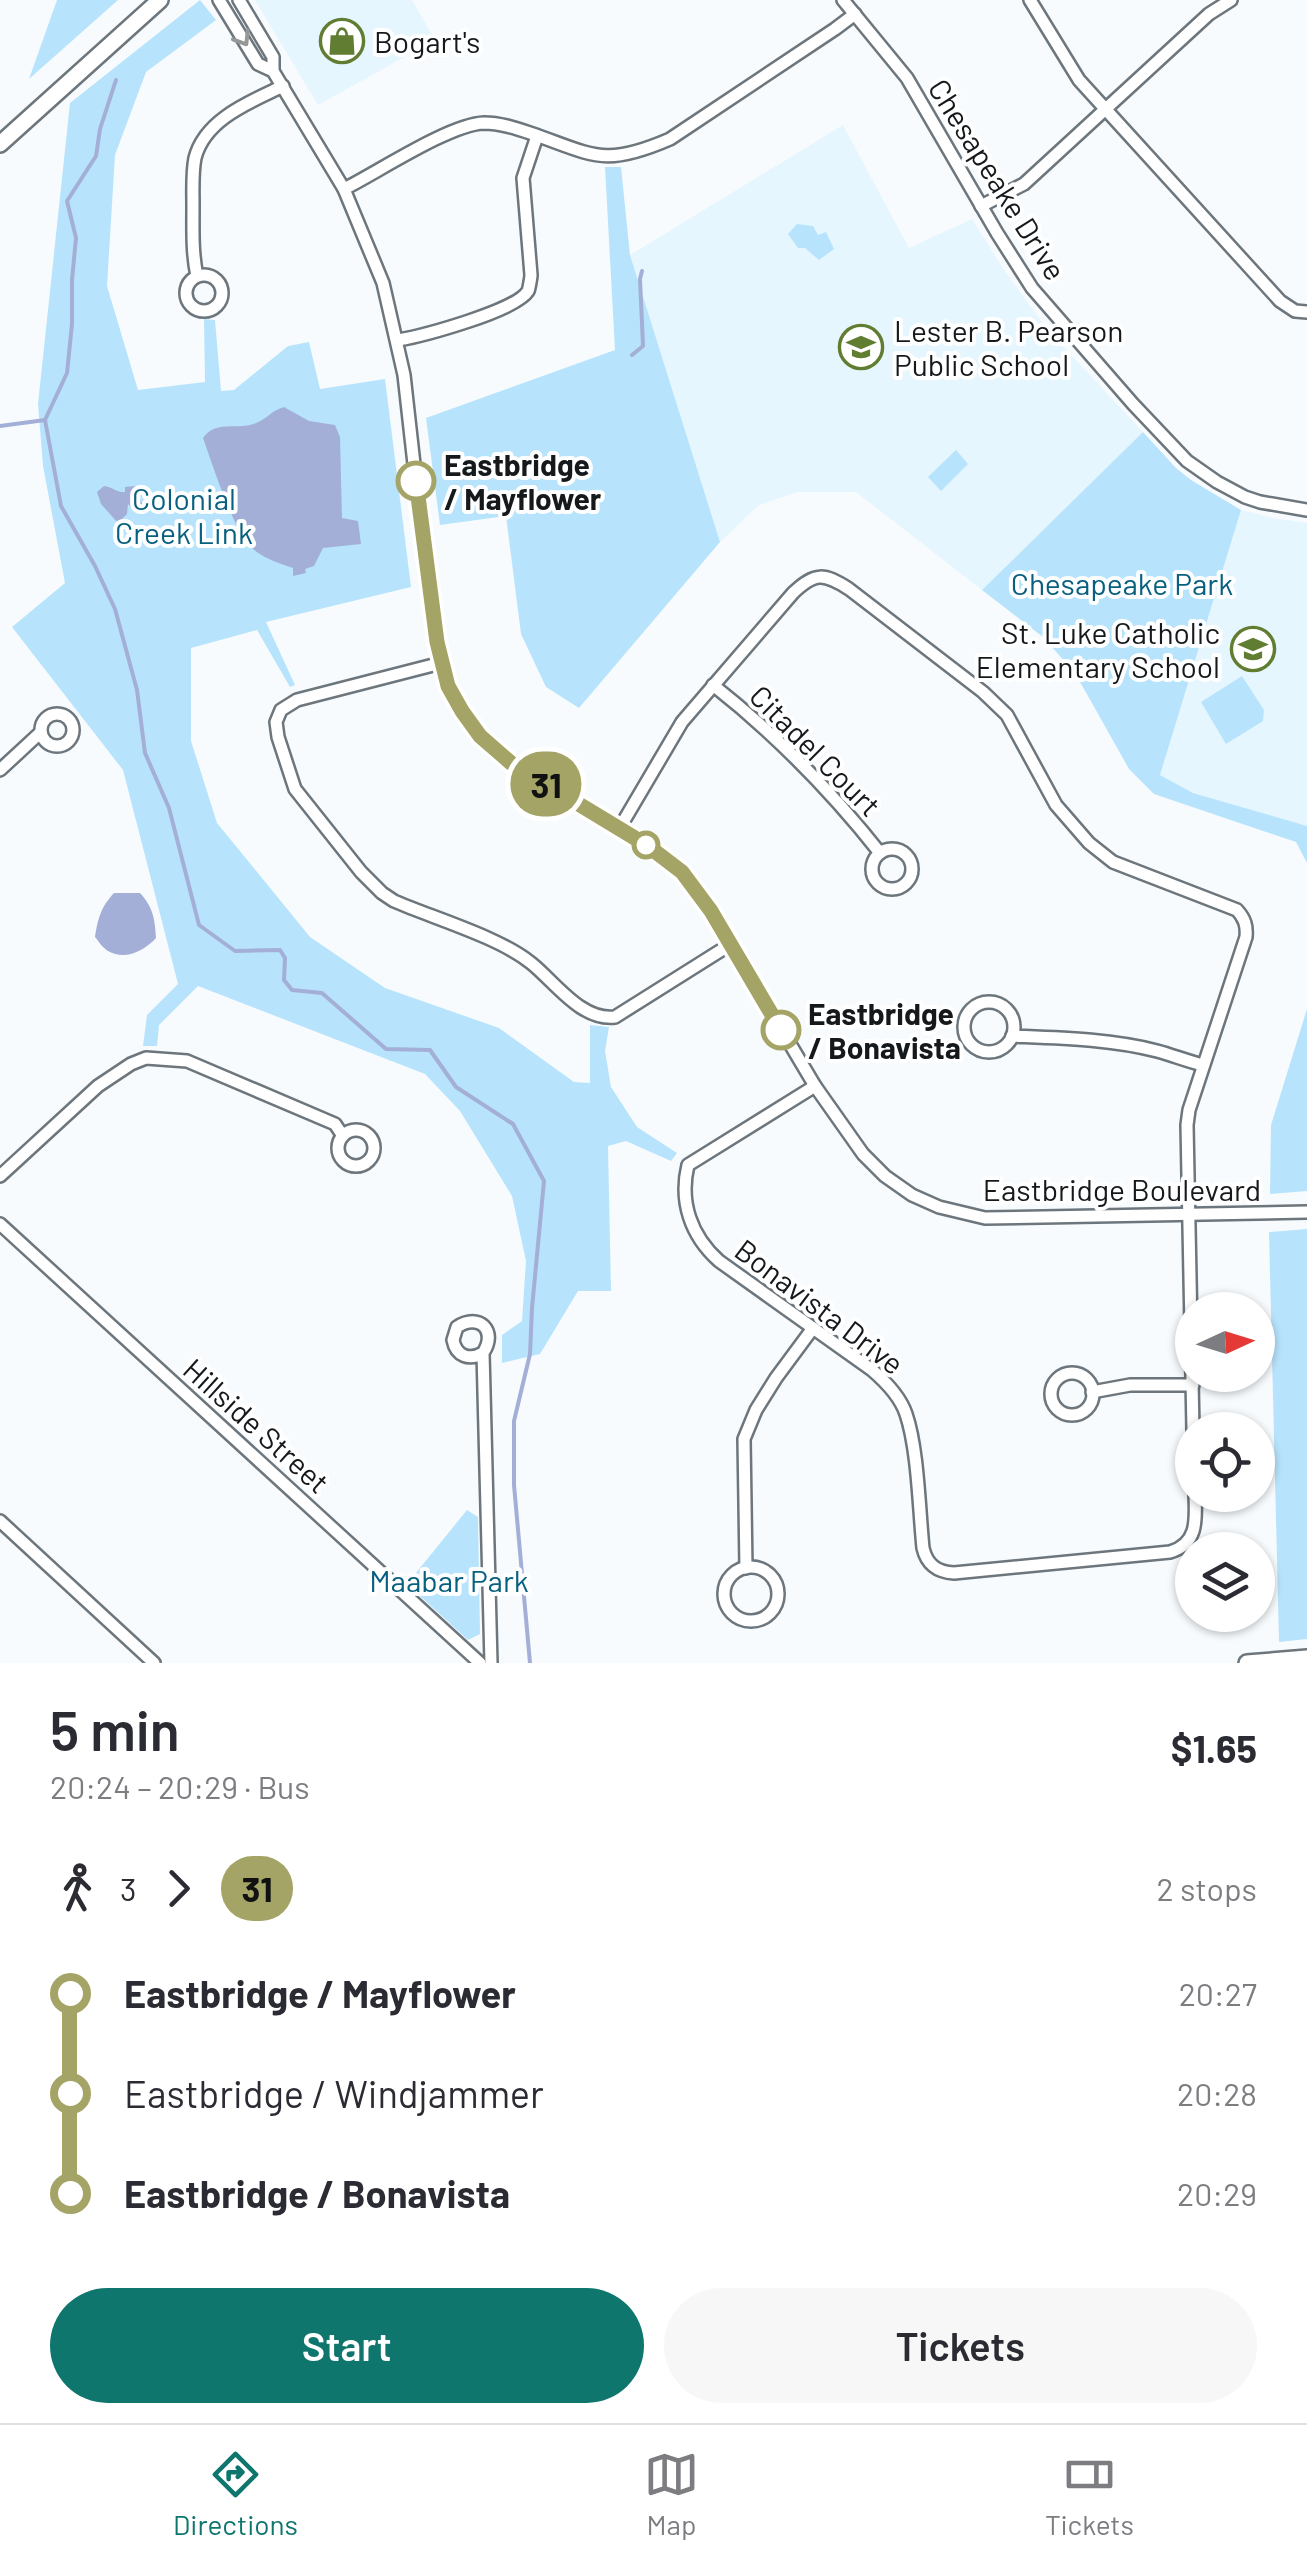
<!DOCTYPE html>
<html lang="en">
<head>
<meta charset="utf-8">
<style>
  :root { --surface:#fff; --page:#f7f7f7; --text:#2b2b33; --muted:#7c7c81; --line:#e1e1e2; --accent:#0f766e }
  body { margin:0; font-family:Barlow,sans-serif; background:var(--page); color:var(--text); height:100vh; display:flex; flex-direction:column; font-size:38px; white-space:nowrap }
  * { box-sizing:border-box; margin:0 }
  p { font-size:32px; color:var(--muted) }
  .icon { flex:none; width:55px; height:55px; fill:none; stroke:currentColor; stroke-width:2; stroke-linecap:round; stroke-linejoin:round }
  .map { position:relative; height:1663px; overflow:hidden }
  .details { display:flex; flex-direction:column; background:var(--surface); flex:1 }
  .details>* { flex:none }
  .badge { padding:0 20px; border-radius:32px; font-size:35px; line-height:65px }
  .needle { width:65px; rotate:86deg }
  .fabs { position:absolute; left:1175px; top:1292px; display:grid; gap:20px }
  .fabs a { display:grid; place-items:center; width:100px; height:100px; border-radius:50%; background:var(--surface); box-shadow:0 2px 8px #0004; font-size:50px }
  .map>.badge { position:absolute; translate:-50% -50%; box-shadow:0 0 0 5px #fff }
  .legs { display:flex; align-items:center; gap:15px; height:110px; padding:0 50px; font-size:32px }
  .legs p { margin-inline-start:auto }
  .overview { display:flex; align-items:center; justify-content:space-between; height:170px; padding:0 50px }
  h1 { font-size:55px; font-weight:600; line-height:75px }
  .primary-button { display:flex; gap:20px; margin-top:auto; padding:20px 50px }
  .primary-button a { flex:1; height:115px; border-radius:60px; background:var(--accent); color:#fff; font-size:40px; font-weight:600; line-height:115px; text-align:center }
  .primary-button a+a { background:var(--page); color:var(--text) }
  ul { padding:0 50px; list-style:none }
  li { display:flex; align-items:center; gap:35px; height:100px; font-size:38px }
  li i { display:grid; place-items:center; width:15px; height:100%; margin:0 12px; background:currentColor }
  li i::after { content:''; width:25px; height:25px; margin:-12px; border:8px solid; border-radius:50%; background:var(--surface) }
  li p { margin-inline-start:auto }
  li:first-child i { background:linear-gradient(#0000 50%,currentColor 0) }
  li:last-child i { background:linear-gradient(currentColor 50%,#0000 0) }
  .tab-bar { display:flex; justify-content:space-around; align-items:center; height:140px; border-top:2px solid var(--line); background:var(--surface); font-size:28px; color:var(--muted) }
  .tab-bar a { display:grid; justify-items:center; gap:5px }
  .tab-bar .active { color:var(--accent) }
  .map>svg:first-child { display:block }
  .built { fill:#e6f6fe }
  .green { fill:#b7e4fc }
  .water { fill:#a3afd7 }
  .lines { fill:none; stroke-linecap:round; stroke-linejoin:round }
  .stream { stroke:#a3afd7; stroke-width:4 }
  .minor-casing { stroke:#6c767c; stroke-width:16 }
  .major-casing { stroke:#6c767c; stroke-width:20 }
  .minor { stroke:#fff; stroke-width:11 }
  .major { stroke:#fff; stroke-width:15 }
  .oneway { stroke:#969898 }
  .line-1-casing { stroke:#fff; stroke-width:22 }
  .line-1 { stroke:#a4a466; stroke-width:15 }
  .stop-1-dot { fill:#fff; stroke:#a4a466; stroke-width:5 }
  .labels { text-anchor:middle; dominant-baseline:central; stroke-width:8; stroke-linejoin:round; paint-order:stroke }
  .poi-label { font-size:30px; fill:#15191b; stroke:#fff; text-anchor:start }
  .street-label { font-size:30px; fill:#15191b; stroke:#fff }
  .stop-label { font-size:30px; font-weight:bold; fill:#15191b; stroke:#fff; text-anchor:start }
  .park-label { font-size:30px; fill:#086080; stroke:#fff }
</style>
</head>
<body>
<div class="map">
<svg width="1307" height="1663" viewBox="0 0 1307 1663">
  <rect width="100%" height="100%" fill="#f7fbfe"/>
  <g class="built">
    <polygon points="255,0 412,0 435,40 318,105"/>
    <polygon points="843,125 909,248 972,219 1006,273 1048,330 1143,432 982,590 856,492 797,492 759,505 720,542 630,255"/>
    <polygon points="1241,510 1273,518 1307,523 1307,826 1193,793 1160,775"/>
  </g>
  <g class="green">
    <polygon points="57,0 118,0 29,79"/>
    <polygon points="200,0 216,20 146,72 115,155 107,286 138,390 205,382 204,319 215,320 221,391 234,390 288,346 309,342 320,389 385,379 411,587 266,622 295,685 290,687 257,630 191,648 191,741 217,823 310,937 385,988 499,1028 574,1082 590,1083 590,1025 609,1027 605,1051 611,1087 637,1127 677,1153 671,1161 626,1141 608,1146 611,1291 578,1291 540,1354 502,1363 502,1335 522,1321 526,1261 512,1196 460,1111 425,1074 198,986 159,1025 157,1046 143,1046 147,1015 178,984 123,770 12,627 65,583 43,466 38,404 70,103"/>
    <polygon points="605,167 621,167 630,255 720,542 579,708 546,687 521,634 506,516 440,525 426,418 615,350"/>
    <polygon points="797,224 813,226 818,235 826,232 834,249 819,260 805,248 798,248 788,234"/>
    <polygon points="1143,432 1176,468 1191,480 1241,510 1160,775 1193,793 1307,826 1307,863 1296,842 1154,794 1129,769 1075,673 1043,637 982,590"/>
    <polygon points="956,450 968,464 941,491 928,477"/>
    <polygon points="1242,676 1264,710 1263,721 1226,744 1201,702"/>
    <polygon points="1307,1009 1307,1191 1270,1194 1271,1125"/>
    <polygon points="1307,1229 1307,1639 1279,1642 1269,1232"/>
    <polygon points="467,1510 478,1517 480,1634 468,1640 407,1584"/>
  </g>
  <g class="water">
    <path d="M 284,407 L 309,421 L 335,425 L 340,437 L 342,518 L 358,521 L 361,544 L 323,548 L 314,566 L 305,569 L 306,573 L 293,576 L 293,568 C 278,563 262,558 251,547 C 234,532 212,463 203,438 C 216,419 238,431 256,423 C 267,419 272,410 284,407 Z"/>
    <path d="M 104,486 C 112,487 118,493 125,492 L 125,487 L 135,486 L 143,506 L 132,508 L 128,504 L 127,514 L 118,523 L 101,504 L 97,492 Z"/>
    <path d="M 114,893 L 140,893 C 153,907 155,919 156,938 C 144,951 125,961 108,951 C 102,947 99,942 95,937 C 98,918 101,907 114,893 Z"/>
  </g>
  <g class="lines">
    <g class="stream">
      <polyline points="116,80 100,129 96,156 67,201 76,238 72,280 72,324 67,373 45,420 61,506 95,566 115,609 137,690 145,753 169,808 199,925 235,951 280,950 285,958 284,980 292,990 322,993 386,1049 430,1050 456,1087 513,1124 544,1181 532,1308 530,1354 514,1421 514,1485 530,1663"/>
      <polyline points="632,355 643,346 640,279 642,271"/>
      <polyline points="0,426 45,420"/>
    </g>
    <defs>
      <g id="minor">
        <polyline points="219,0 258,64 273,71 344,189 383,283 404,375 427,580 437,642 448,686 462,711 480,736 511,763 649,846 682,872 711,911 815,1086 863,1154 885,1176 912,1195 939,1207 985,1218 1307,1212"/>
        <polyline points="239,0 273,57 273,71"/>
        <polyline points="843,0 907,78 997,233 1032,288 1133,404 1187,461 1217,482 1245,497 1260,502 1307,510"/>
        <polyline points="1030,0 1079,80 1280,301 1295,311 1307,312"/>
        <path d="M 344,189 C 378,172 450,124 484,123 C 500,123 515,128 530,133 C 594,155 603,168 670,139 L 835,29 L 855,14"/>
        <polyline points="981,206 1024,184 1209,14 1231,0"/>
        <circle cx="204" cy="293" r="18"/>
        <path d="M 197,276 C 192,253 193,230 193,206 C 193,190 192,173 195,158 C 205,119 250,102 283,86"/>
        <path d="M 398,340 C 422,336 516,311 528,291 C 529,289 531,277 531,275 L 523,178 L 537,136"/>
        <path d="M 441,663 L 297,700 L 281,710 L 276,722 L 278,737 L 295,789 L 361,872 L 382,893 L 394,901 C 433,918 499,937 531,963 C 555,982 581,1021 615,1017 L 731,944"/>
        <path d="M 713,685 C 775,734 831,791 880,853"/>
        <circle cx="57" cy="730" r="16"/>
        <polyline points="0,770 41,732"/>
        <path d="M 619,829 L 682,722 L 793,593 C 815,572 824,573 849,589 L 983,692 L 1007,715 L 1056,805 L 1089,843 L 1113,862 L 1237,910 C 1245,919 1247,926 1246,937 L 1189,1110 L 1187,1125 L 1193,1430"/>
        <circle cx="892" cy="869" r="20"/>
        <circle cx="989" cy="1027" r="25"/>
        <path d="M 1012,1036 C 1060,1038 1110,1039 1157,1051 C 1172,1055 1187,1061 1203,1065"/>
        <path d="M 815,1086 L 688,1165 C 679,1202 691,1236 719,1261 L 872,1370 C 886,1382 900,1396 906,1414 C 918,1449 919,1509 923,1548 C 927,1565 937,1572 954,1573 L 1170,1552 C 1198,1544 1196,1520 1195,1495"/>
        <circle cx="356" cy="1148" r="18"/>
        <polyline points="0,1176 98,1086 131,1064 146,1058 187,1061 335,1124 343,1136"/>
        <polyline points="0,1224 480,1663"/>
        <path d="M 483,1353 C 469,1361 456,1356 453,1340 L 457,1327 C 479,1312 498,1331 483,1353 L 491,1663"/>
        <circle cx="1072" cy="1394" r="21"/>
        <polyline points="1092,1392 1130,1385 1193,1385"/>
        <polyline points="0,1521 154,1663"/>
        <circle cx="751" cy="1594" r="27"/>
        <polyline points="746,1568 744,1439 756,1410 776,1378 813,1328"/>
      </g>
      <g id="major">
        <polyline points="0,144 160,0"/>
        <polyline points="1247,1663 1307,1658"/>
      </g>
    </defs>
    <use href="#minor" class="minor-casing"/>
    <use href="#major" class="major-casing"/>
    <use href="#minor" class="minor"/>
    <use href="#major" class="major"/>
  </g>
  <defs><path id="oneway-chevron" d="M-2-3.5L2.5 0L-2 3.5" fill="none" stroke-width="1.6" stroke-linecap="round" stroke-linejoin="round" transform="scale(2.5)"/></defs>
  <use class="oneway" href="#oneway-chevron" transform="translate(243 39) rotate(58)"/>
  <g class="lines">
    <defs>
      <polyline id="line-1" points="416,481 437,642 448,686 462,711 480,736 511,763 648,846 682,872 711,911 781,1030"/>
    </defs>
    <use href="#line-1" class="line-1-casing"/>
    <use href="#line-1" class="line-1"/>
  </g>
  <defs>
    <symbol id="shop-ring" viewBox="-11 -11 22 22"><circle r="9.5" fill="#fff" stroke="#617d31" stroke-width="1.5"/><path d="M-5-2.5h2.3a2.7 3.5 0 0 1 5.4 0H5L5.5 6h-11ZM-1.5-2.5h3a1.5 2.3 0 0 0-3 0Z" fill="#617d31"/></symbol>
    <symbol id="school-ring" viewBox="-11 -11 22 22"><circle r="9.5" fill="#fff" stroke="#617d31" stroke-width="1.5"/><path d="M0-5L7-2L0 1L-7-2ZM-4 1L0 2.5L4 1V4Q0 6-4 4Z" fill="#617d31"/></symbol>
  </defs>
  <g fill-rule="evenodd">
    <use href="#shop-ring" x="317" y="16" width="50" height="50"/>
    <use href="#school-ring" x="836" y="322" width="50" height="50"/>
    <use href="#school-ring" x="1228" y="624" width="50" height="50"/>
  </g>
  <g class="stop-1-dot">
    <circle cx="416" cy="481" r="18"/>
    <circle cx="646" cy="845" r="12"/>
    <circle cx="781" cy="1030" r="18"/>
  </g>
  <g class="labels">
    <g class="poi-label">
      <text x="374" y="41">Bogart's</text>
      <text x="894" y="330">Lester B. Pearson<tspan x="894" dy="34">Public School</tspan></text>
      <text x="1220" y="632" text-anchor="end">St. Luke Catholic<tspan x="1220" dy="34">Elementary School</tspan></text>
    </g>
    <g class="street-label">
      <text transform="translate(998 179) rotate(58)">Chesapeake Drive</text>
      <text transform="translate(816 750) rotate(45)">Citadel Court</text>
      <text x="1122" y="1189">Eastbridge Boulevard</text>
      <text transform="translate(820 1306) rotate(37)">Bonavista Drive</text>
      <text transform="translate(257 1425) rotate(42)">Hillside Street</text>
    </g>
    <g class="stop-label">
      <text x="444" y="464">Eastbridge<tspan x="444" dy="34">/ Mayflower</tspan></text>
      <text x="808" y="1013">Eastbridge<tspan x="808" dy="34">/ Bonavista</tspan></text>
    </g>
    <g class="park-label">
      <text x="184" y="498">Colonial<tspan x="184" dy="34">Creek Link</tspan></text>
      <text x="1122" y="583">Chesapeake Park</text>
      <text x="449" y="1580">Maabar Park</text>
    </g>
  </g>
</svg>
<div class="fabs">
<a><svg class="needle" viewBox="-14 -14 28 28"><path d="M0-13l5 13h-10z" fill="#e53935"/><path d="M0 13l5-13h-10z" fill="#7c7c81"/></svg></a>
<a><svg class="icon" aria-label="locate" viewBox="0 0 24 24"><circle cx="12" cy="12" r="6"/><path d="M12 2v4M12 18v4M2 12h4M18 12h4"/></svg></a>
<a><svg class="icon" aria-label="layers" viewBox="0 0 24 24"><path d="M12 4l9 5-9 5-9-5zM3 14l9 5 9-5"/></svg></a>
</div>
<b class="badge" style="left:546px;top:784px;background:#a4a466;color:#111">31</b>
</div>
<section class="details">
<div class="overview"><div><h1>5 min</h1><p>20:24 – 20:29 · Bus</p></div><b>$1.65</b></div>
<div class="legs"><svg class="icon" aria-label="walk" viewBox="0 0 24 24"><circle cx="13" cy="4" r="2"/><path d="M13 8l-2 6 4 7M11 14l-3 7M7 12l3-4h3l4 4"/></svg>3<svg class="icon" aria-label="forward" viewBox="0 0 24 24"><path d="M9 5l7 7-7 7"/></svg><b class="badge" style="background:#a4a466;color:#111">31</b><p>2 stops</p></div>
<ul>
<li><i style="color:#a4a466"></i><b>Eastbridge / Mayflower</b><p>20:27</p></li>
<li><i style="color:#a4a466"></i><span>Eastbridge / Windjammer</span><p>20:28</p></li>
<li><i style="color:#a4a466"></i><b>Eastbridge / Bonavista</b><p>20:29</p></li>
</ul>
<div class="primary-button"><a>Start</a><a>Tickets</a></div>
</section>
<nav class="tab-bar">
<a class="active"><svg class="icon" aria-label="directions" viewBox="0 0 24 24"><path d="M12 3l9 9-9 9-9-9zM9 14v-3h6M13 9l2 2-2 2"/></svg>Directions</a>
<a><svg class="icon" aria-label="map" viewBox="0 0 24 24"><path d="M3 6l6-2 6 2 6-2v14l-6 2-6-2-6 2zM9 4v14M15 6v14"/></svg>Map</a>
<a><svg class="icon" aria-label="tickets" viewBox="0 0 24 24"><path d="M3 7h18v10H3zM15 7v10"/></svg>Tickets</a>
</nav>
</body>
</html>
